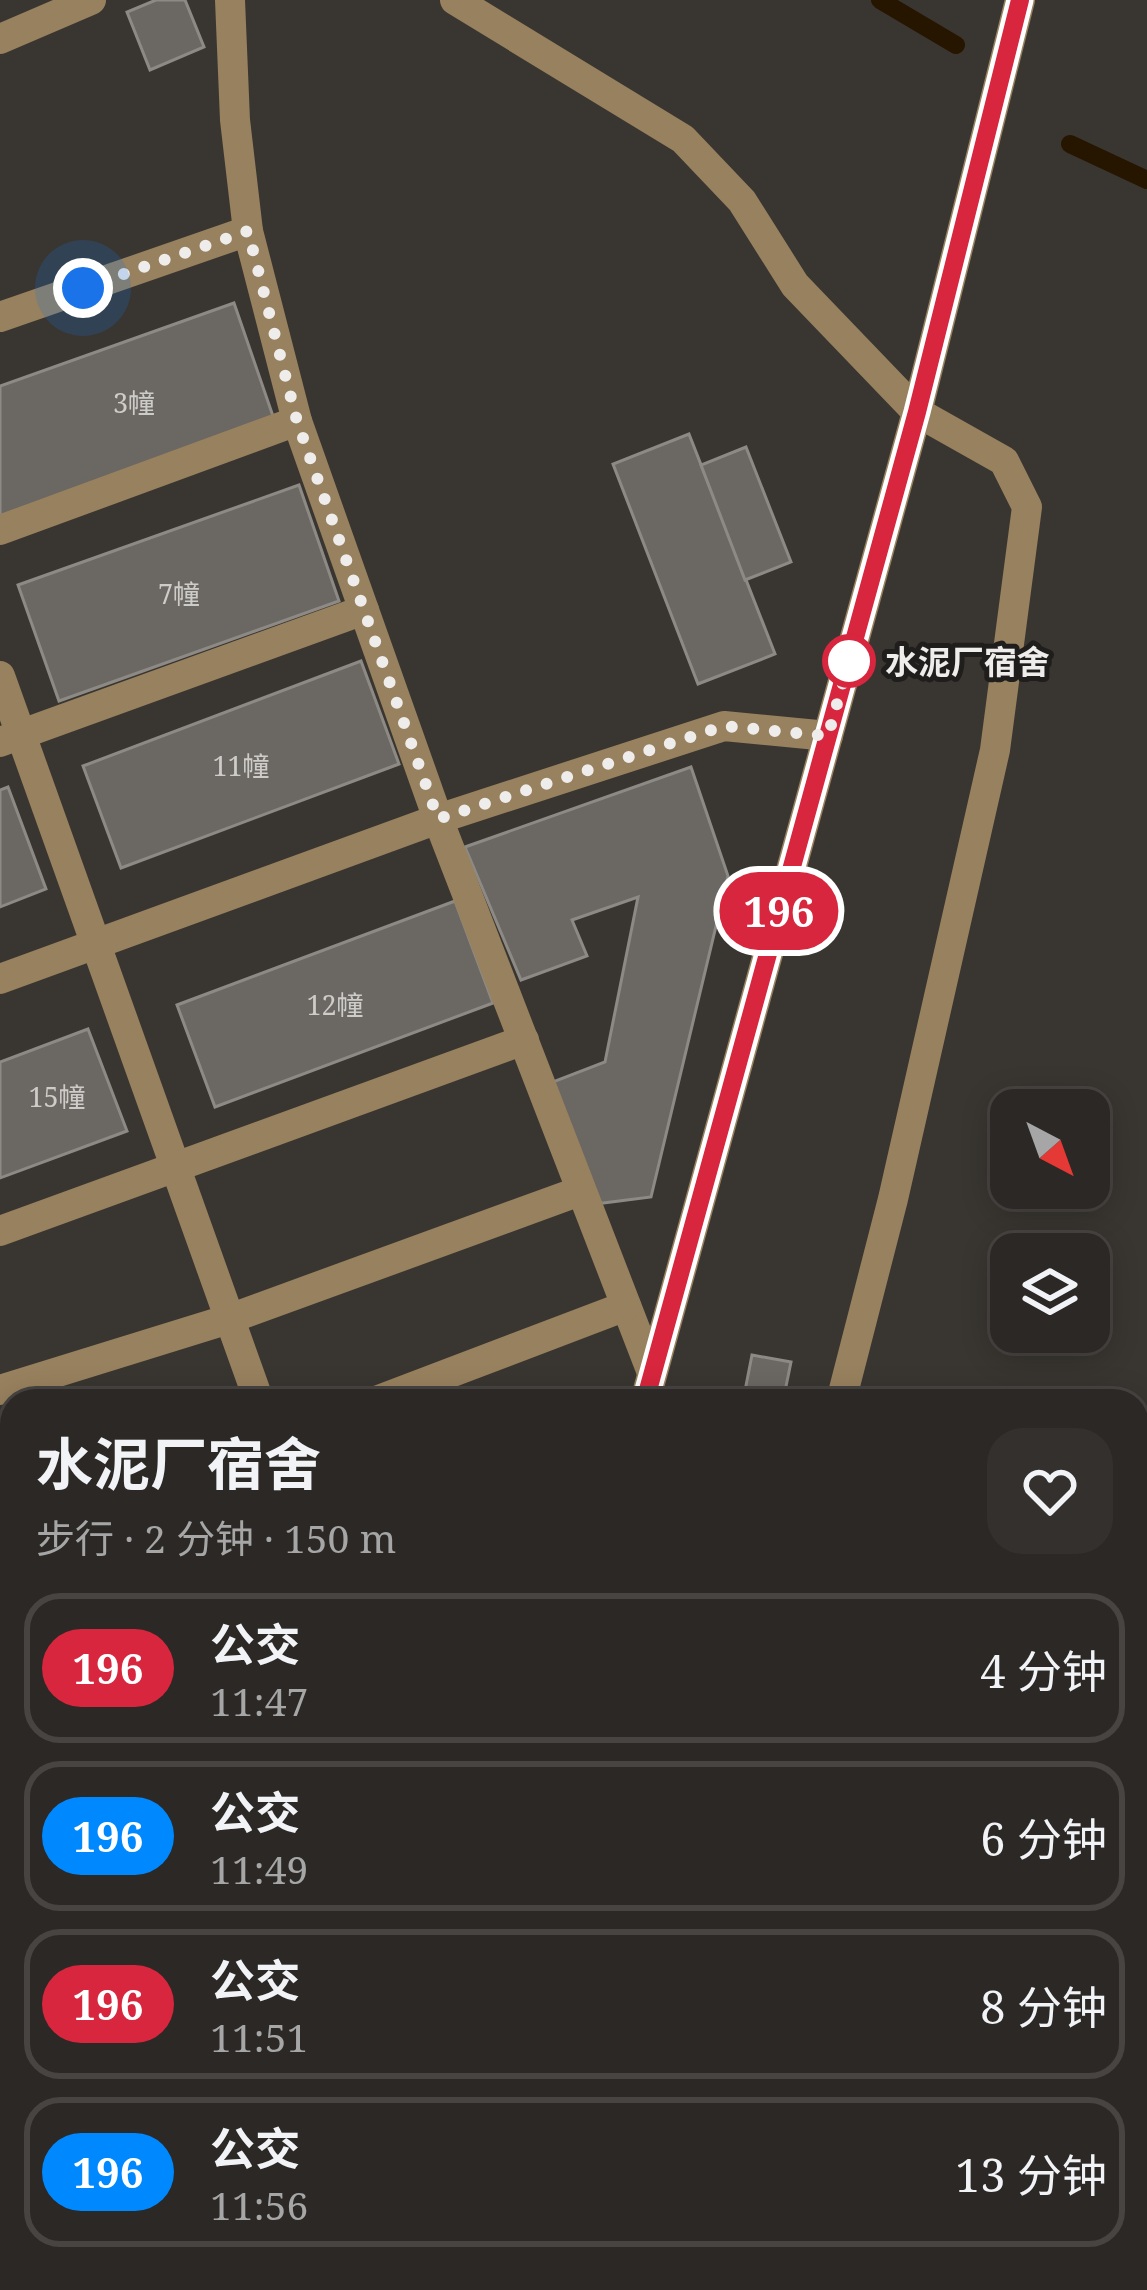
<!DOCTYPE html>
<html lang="zh">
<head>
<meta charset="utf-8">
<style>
  :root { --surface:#2b2825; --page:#33302d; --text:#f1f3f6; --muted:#a6a6a7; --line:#474442 }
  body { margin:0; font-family:"Noto Serif","Noto Sans SC",serif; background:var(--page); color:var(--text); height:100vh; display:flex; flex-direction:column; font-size:45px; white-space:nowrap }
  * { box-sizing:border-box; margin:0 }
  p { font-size:39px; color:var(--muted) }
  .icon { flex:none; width:66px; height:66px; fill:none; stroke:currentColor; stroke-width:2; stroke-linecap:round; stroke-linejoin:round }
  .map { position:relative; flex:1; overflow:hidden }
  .sheet { position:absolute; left:0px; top:1389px; width:1149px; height:903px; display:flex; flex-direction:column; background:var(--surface); border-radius:36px 36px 0 0; box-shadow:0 6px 30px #0003,0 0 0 3px var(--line) }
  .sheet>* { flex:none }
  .badge { padding:0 24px; border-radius:39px; font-size:42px; line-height:78px }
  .needle { width:78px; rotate:139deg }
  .tools { position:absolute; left:990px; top:1089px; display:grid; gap:24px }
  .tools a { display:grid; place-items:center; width:120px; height:120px; border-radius:24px; background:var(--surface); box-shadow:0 6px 30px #0003,0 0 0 3px var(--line); font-size:60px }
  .you { position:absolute; width:60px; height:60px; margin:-30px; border:9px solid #fff; border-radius:50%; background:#1a73e8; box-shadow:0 0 0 18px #1a73e833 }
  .map>.badge { position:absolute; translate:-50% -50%; box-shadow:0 0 0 6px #fff }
  .round { display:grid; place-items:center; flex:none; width:126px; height:126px; border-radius:36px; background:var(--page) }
  .overview { display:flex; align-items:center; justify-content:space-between; height:204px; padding:0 36px }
  h1 { font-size:57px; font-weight:700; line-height:90px }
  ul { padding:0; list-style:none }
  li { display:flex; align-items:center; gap:36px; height:150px; margin:0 24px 18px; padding:0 12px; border:6px solid var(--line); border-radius:36px }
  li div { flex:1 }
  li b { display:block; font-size:45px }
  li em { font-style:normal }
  li .badge { min-width:132px; font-weight:700; text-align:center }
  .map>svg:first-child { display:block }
  .built { fill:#463f35 }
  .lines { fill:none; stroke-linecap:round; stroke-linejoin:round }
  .stream { stroke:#261600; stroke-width:18 }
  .building { fill:#6b6762; stroke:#8d8a85; stroke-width:3 }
  .minor { stroke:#98815e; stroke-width:30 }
  .line-casing { stroke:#fff; stroke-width:27 }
  .line { stroke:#d7263d; stroke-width:18 }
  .walk { stroke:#efedeb; stroke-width:12; stroke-dasharray:0 21.6 }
  .stop-dot { fill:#fff; stroke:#d7263d; stroke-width:6 }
  .labels { text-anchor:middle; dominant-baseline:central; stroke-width:10; stroke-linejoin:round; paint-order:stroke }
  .number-label { font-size:27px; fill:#ceccc9 }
  .stop-label { font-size:33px; font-weight:bold; fill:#efedeb; stroke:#1f1e1c; text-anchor:start }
</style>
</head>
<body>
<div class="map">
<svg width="1147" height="2290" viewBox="0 0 1147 2290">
  <rect width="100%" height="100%" fill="#393631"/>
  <polygon class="built" points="1147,1982 1147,2290 628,2290 626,2280 1137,2280 1137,1984"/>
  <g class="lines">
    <g class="stream">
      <polyline points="880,0 956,45"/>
      <polyline points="1070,144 1147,180"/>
      <polyline points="1137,2121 1147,2119"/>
      <polyline points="299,2290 326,2280"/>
    </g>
  </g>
  <g class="building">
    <polygon points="156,0 185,0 204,47 150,70 127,12"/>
    <polygon points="234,303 274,419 0,516 0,386"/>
    <polygon points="689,434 775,654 698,684 613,464"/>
    <polygon points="746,447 791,562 745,580 701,465"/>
    <polygon points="299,485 339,601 59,701 18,585"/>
    <polygon points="361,661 399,764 121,868 83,766"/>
    <polygon points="691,767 728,876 651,1197 595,1204 550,1083 605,1062 638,897 572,920 587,956 521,980 465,847"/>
    <polygon points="8,787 46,889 0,907 0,790"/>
    <polygon points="455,901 493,1003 215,1107 177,1005"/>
    <polygon points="88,1029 127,1131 0,1178 0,1062"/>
    <polygon points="752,1355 791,1362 783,1401 743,1401"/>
    <polygon points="12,2086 12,2203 0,2207 0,2090"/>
  </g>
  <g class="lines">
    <g class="minor">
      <polyline points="230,0 235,120 248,231 297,421 438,819 651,1370"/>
      <polyline points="455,0 683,139 742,201 795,285 917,412 1004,461 1027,507 995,750 893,1199 841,1401"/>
      <polyline points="0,39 91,0"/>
      <polyline points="0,317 248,231"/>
      <polyline points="0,530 297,421"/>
      <polyline points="0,676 259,1401"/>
      <polyline points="0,742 364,610"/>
      <polyline points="0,979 438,819 724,726 828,736"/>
      <polyline points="0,1231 524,1040"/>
      <polyline points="0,1390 229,1319 580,1191"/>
      <polyline points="376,1401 626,1306"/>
      <polyline points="645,1401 917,412 1020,0"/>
      <polyline points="0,1528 12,1524"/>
      <polyline points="0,1672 12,1668"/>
      <polyline points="0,1804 12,1800"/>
      <polyline points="0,1873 12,1905"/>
      <polyline points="0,2012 12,2007"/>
      <polyline points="0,2234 12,2229"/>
      <polyline points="152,2280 155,2290"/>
      <polyline points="535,2280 536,2290"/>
    </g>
  </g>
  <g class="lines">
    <defs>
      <polyline id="line" points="645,1401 917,412 1020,0"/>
    </defs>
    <use href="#line" class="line-casing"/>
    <use href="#line" class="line"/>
    <polyline class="walk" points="83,288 248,231 297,421 438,819 724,726 828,736 854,643 849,661"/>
  </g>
  <circle class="stop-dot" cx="849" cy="661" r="24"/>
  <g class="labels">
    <g class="number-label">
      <text x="134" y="402">3幢</text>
      <text x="179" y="593">7幢</text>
      <text x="241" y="765">11幢</text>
      <text x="335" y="1004">12幢</text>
      <text x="57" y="1096">15幢</text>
    </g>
    <g class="stop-label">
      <text x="885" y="661">水泥厂宿舍</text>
    </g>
  </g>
</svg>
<div class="tools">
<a><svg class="needle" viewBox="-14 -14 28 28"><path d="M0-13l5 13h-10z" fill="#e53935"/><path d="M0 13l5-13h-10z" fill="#a6a6a7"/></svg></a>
<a><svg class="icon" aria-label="layers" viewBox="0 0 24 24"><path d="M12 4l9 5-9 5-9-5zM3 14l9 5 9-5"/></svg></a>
</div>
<div class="you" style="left:83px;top:288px"></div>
<b class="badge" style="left:779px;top:911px;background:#d7263d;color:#fff">196</b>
<section class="sheet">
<div class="overview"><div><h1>水泥厂宿舍</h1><p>步行 · 2 分钟 · 150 m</p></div><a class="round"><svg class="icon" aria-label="heart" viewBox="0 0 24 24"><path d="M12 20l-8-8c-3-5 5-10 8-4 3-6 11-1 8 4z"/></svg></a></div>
<ul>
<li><span class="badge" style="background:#d7263d;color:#fff">196</span><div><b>公交</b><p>11:47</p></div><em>4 分钟</em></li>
<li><span class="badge" style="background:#08f;color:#fff">196</span><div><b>公交</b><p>11:49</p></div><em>6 分钟</em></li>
<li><span class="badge" style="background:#d7263d;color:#fff">196</span><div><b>公交</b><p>11:51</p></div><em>8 分钟</em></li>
<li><span class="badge" style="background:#08f;color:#fff">196</span><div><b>公交</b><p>11:56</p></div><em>13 分钟</em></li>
</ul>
</section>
</div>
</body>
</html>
